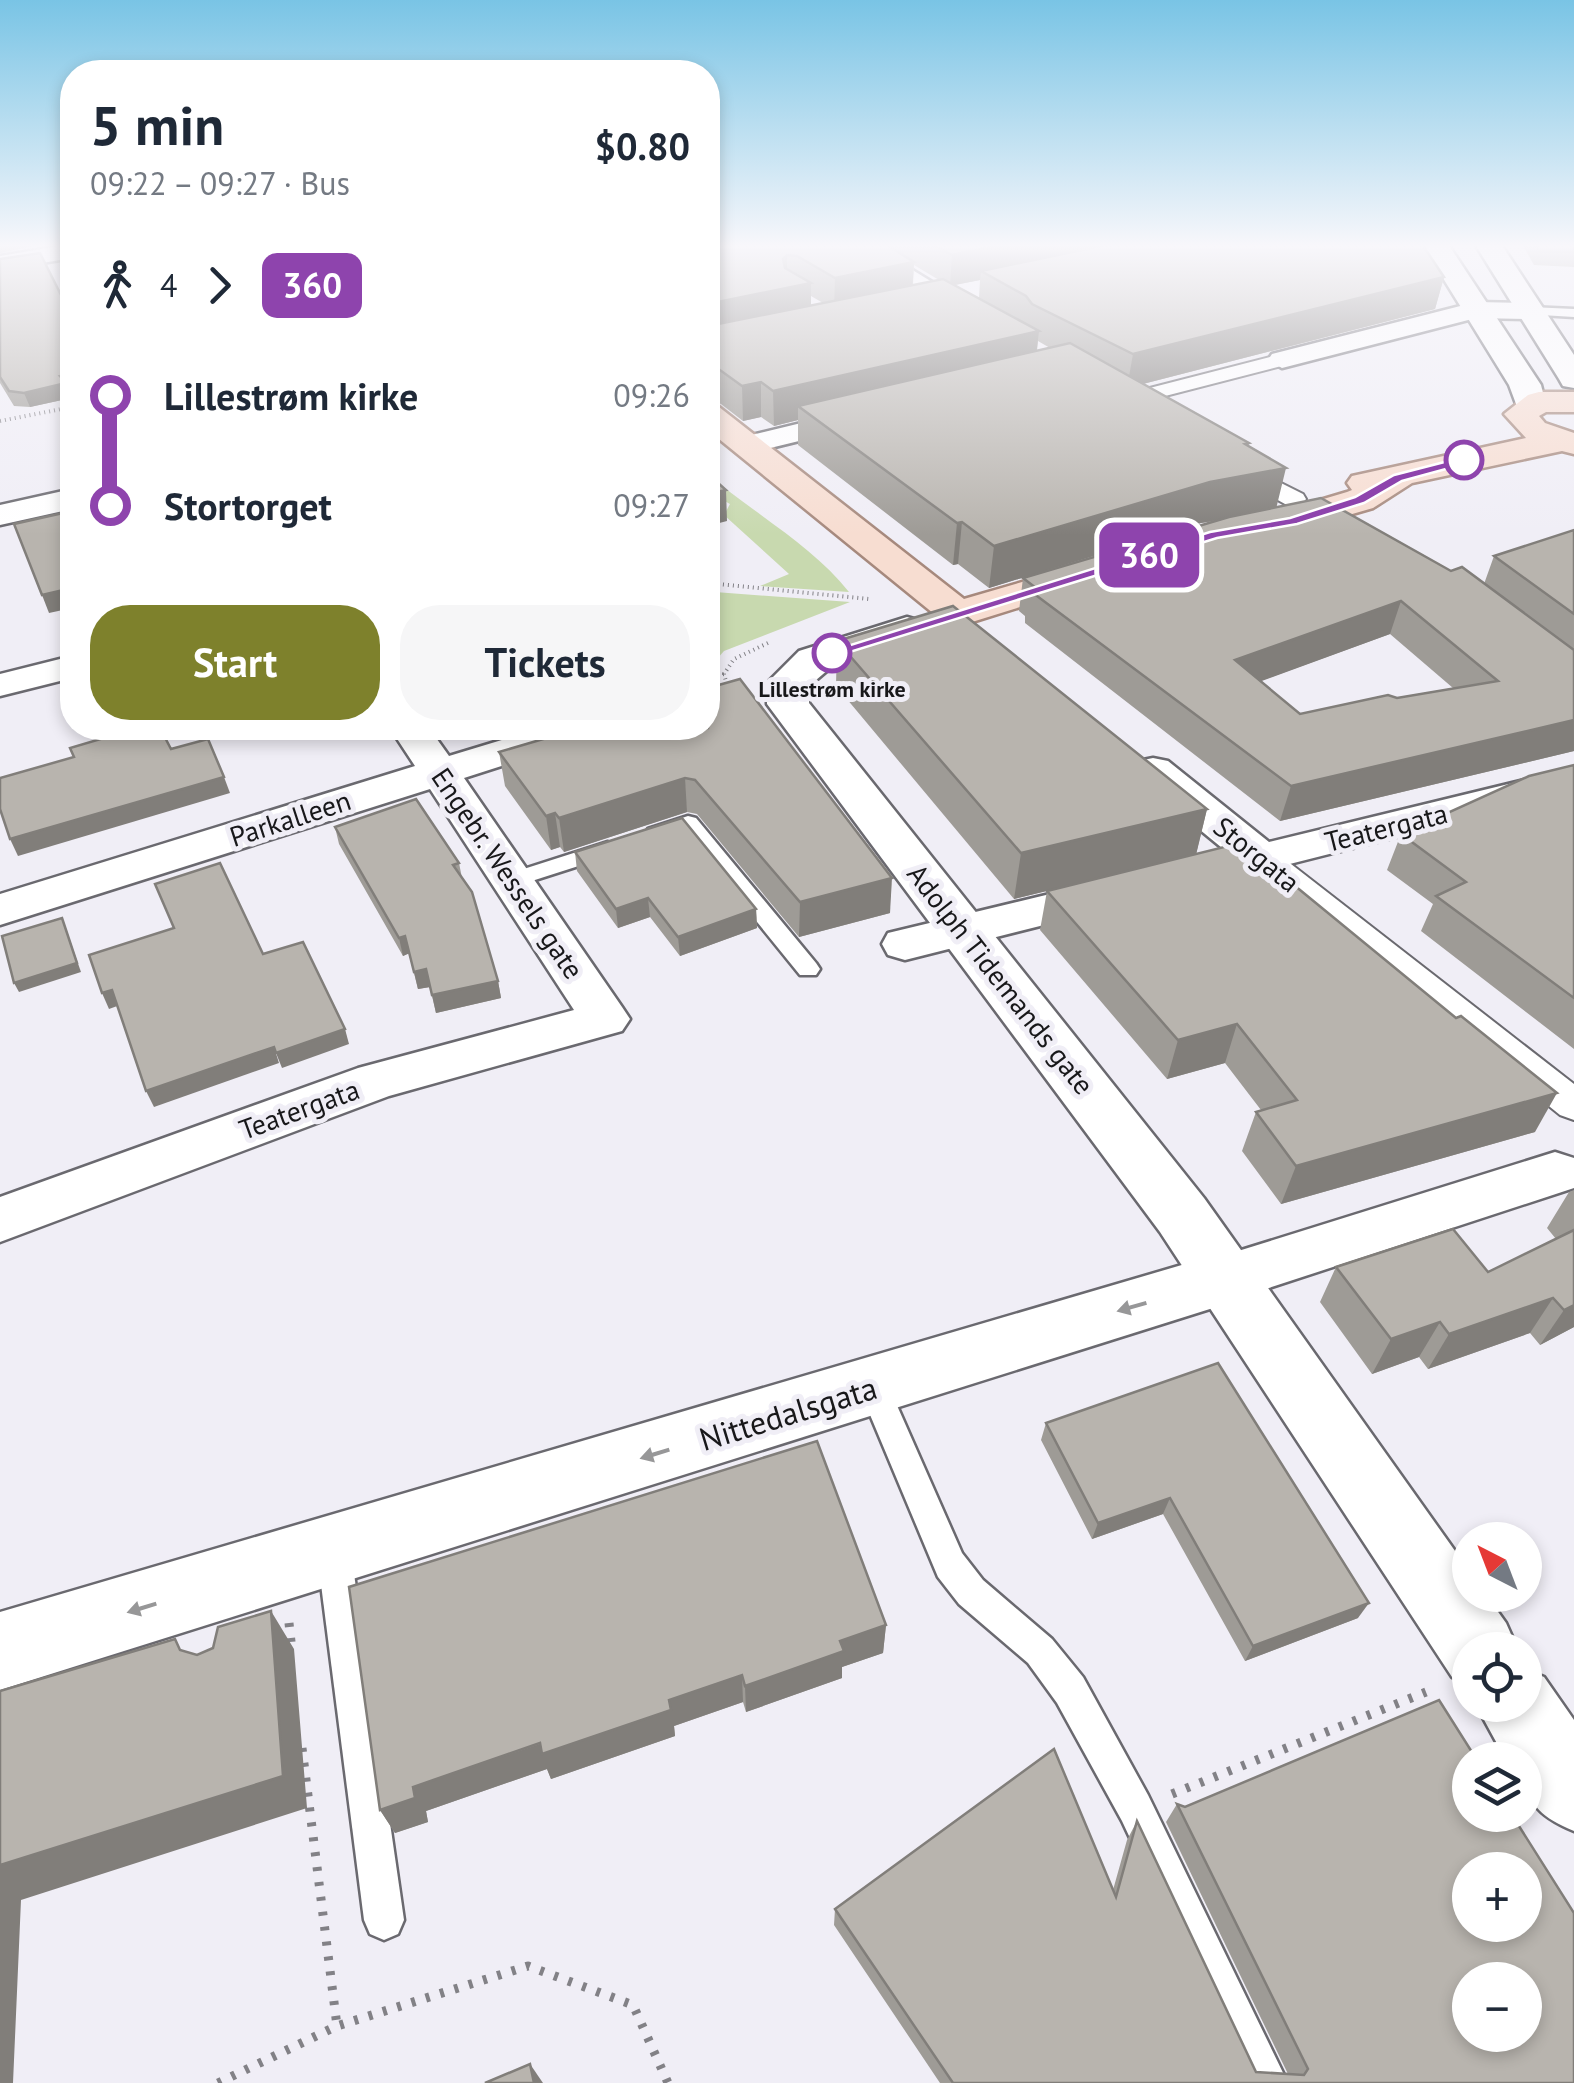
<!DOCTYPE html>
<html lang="en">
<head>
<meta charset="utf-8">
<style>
  :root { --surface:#fff; --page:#f6f6f7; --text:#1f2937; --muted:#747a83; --accent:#7e812c }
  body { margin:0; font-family:"PT Sans",sans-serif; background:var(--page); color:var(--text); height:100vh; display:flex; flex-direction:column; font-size:38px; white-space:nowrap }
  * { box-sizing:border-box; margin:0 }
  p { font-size:32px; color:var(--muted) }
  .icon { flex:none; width:55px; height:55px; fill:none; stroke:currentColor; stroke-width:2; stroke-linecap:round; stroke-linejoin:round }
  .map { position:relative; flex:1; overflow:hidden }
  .sheet { position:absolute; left:60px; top:60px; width:660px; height:680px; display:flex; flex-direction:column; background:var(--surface); border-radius:40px; box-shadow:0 5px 15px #0003 }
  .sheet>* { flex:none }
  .badge { padding:0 20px; border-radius:15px; font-size:35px; line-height:65px }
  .needle { width:65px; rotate:318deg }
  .controls { position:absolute; left:1452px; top:1522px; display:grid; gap:20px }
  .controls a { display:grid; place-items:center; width:90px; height:90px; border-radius:50%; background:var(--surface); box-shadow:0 5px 15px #0003; font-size:50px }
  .map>.badge { position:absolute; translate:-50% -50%; box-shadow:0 0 0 5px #fff }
  .legs { display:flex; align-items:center; gap:15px; height:110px; padding:0 30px; font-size:32px }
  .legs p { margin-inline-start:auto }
  .headline { display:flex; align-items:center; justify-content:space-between; height:170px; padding:0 30px }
  h1 { font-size:55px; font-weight:700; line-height:75px }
  .action { display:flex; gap:20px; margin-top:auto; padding:20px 30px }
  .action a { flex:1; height:115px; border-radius:40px; background:var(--accent); color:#fff; font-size:40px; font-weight:700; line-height:115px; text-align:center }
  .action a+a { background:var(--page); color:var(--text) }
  ul { padding:0 30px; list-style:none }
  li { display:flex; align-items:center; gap:35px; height:110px; font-size:38px }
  li i { display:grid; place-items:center; width:15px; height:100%; margin:0 12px; background:currentColor }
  li i::after { content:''; width:25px; height:25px; margin:-12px; border:8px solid; border-radius:50%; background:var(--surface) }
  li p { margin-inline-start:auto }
  li:first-child i { background:linear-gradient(#0000 50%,currentColor 0) }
  li:last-child i { background:linear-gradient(currentColor 50%,#0000 0) }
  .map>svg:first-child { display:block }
  .green { fill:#c8d9af }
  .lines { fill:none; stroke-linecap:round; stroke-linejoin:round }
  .service-casing { stroke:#6a696f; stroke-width:5 }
  .pedestrian-casing { stroke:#6a696f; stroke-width:4 }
  .minor-casing { stroke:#6a696f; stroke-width:5 }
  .tertiary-casing { stroke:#6a696f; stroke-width:5 }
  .secondary-casing { stroke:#6a696f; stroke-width:5 }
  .primary-casing { stroke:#a6897d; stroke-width:5 }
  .path-far1 { stroke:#828186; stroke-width:4; stroke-dasharray:1 4; stroke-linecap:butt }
  .path { stroke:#828186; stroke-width:9; stroke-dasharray:4 11; stroke-linecap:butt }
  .service { fill:#fff; fill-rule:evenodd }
  .pedestrian { fill:#fff; fill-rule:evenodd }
  .minor { fill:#fff; fill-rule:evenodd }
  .tertiary { fill:#fff; fill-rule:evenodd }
  .secondary { fill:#fff; fill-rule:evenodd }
  .primary { fill:#f7ddd1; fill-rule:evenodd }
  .wall { fill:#9e9b96; fill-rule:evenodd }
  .shaded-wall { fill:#817e7a }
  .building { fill:#b8b4ae; stroke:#817e7a; stroke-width:2.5; fill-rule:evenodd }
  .oneway { fill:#979798 }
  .line-1 { fill:#8e44ad; stroke:#fff; stroke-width:2.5 }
  .stop-1-dot { fill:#fff; stroke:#8e44ad; stroke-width:5 }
  .labels { text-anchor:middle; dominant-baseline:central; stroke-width:10; stroke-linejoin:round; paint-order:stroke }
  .far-stop-label { font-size:22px; font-weight:bold; fill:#18181a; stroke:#f0eef6 }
  .street-label { font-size:28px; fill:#18181a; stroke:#f0eef6 }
  .near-street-label { font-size:32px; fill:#18181a; stroke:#f0eef6 }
</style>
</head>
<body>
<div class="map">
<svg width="1574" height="2083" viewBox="0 0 1574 2083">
  <rect width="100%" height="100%" fill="#f0eef6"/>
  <g class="green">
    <path d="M 708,474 C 754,514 811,544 849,592 L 760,586 L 789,574 L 724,515 L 730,504 L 708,492 Z"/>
    <polygon points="708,587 715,592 850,602 724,651 708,669"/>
  </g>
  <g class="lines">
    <defs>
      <g id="service">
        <polygon points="1530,307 1574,309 1574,317 1525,314 1525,308"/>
        <polygon points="688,816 696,818 816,963 820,969 816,975 800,975 684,832 656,841 645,834 648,829"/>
        <polygon points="608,842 619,849 616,854 513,887 502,880 505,875"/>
        <polygon points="873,1372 884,1376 962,1553 983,1580 1052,1639 1083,1677 1148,1795 1288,2083 1245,2083 1122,1821 1057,1703 1028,1663 959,1604 938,1577 858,1386 862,1376"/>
        <polygon points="334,1537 346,1542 351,1553 404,1920 398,1934 384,1940 370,1934 364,1920 317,1553 322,1542"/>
      </g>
      <g id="pedestrian">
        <polygon points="1282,354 1289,356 1292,360 1289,364 1138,403 1116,404 1100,393 1111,387 1127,392 1138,391"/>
        <polygon points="1235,460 1303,494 1306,499 1303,504 1285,504 1227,472 1223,467 1227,462"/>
        <polygon points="1261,847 1273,850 1574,1084 1574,1120 1560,1115 1249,864 1245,857 1249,850"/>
      </g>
      <g id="minor">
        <polygon points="72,244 72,258 0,270 0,256"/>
        <polygon points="842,244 870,244 991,318 987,324 969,324"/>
        <polygon points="1476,302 1530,303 1543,311 1530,319 1476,318 1282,368 1268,360 1272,354"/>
        <polygon points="863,408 873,411 878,417 873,423 746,454 735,451 731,445 735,439"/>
        <polygon points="72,489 72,509 0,525 0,505"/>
        <polygon points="72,656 72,678 0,696 0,674"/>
        <polygon points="390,728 429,728 449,756 541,728 600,728 595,736 464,778 622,1007 630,1019 622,1031 389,1096 0,1242 0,1197 358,1068 574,1010 430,789 0,925 0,894 415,766"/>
        <polygon points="1153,758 1168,761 1269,842 1574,768 1574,792 1195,888 1179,884 1173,874 1179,864 1227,852 1138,779 1132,770 1138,761"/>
        <polygon points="1108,880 1124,885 1131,895 1124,905 905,960 888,955 882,944 888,933"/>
        <polygon points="1555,1152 1574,1158 1574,1188 1226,1302 1206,1295 1197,1278 1206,1261"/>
      </g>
      <g id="tertiary">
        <polygon points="1422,244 1448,244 1541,385 1546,405 1541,412 1519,412 1509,385"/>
        <polygon points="1475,244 1501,244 1574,355 1574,388 1563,386 1559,379"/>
        <polygon points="1226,1252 1248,1259 1258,1278 1248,1297 0,1690 0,1612"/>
      </g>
      <g id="secondary">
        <polygon points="907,617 921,621 927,629 921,637 829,669 809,686 809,703 1204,1198 1470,1572 1470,1595 1486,1595 1506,1623 1518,1650 1470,1650 1470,1685 1452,1677 1160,1232 767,704 767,683 799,651"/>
        <path d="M 1525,1669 L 1544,1677 L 1574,1720 L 1574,1831 C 1536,1815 1525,1802 1525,1760 L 1506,1760 L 1476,1705 L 1525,1705 Z"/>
      </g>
      <g id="primary">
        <polygon points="1539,392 1574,392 1574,412 1546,412 1539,416 1545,423 1574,433 1574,454 1562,451 1412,483 1373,508 1266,539 1253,536 1248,528 1253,520 1347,492 1352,490 1347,483 1352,476 1526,438 1504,414 1528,395"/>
        <polygon points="708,404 719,407 964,599 1091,562 1104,565 1110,573 1104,581 972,622 958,626 944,622 708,430"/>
      </g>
    </defs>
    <use href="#service" class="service-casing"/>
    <use href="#pedestrian" class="pedestrian-casing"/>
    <use href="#minor" class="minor-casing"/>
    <use href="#tertiary" class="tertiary-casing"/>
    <use href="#secondary" class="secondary-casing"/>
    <use href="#primary" class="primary-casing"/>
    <g class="path-far1">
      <polyline points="0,421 72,407"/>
      <polyline points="71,467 64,446 72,439"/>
      <polyline points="708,583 869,599"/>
      <polyline points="708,677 724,674"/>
      <polyline points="728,689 724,674 734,659 768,643"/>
    </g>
    <g class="path">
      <polyline points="289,1623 292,1651"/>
      <polyline points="302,1748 337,2026"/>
      <polyline points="1172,1794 1426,1692"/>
      <polyline points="218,2083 337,2026 528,1966 633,2005 668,2083"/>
    </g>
    <use href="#service" class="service"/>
    <use href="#pedestrian" class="pedestrian"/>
    <use href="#minor" class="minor"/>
    <use href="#tertiary" class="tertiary"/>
    <use href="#secondary" class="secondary"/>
    <use href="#primary" class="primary"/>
  </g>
  <g class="wall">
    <path d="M 708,244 L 1422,244 L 1444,277 L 1435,309 L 1143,384 L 1248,446 L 1277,507 L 1484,584 L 1494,556 L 1574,530 L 1574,751 L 1280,821 L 1025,623 L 1025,616 L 1019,611 L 1023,578 L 1216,521 L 1201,523 L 989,588 L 958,564 L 953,565 L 798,445 L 798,420 L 774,426 L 761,417 L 743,421 L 721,404 L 709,400 L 708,402 ZM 914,265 L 939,280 L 913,285 ZM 980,280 L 979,298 L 954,285 ZM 811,296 L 823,303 L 811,305 ZM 1038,341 L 1050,348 L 1037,351 ZM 1390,634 L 1453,688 L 1300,714 L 1260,681 Z"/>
    <polygon points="1522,244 1574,244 1574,267 1534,265"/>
    <polygon points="0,259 72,317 72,389 68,390 71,398 30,407 14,406 0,383"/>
    <polygon points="837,641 1207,809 1196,854 1272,867 1535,1132 1281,1204 1242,1151 1256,1112 1261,1110 1225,1063 1167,1079 1040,930 1047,891 1073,884 1014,899 836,686"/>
    <polygon points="572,728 708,728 890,913 799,937 697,814 687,812 564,852 560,847 551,850 505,786 499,752 572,730"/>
    <polygon points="1574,765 1574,1049 1421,931 1433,904 1387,870 1401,834"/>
    <polygon points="335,827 459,863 462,878 498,981 501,998 436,1013 430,987 418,989 409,953 403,956 339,844"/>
    <polygon points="575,852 756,909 757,928 680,956 650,917 618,928 577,871"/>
    <polygon points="1574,1190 1574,1327 1540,1345 1530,1333 1428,1369 1419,1357 1372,1374 1320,1302 1336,1267 1488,1272 1556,1239 1547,1228 1569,1192"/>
    <polygon points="1218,1363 1358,1618 1245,1661 1163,1514 1092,1539 1041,1440 1046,1423"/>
    <polygon points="886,1625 883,1653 842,1667 842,1678 746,1712 743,1702 674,1726 675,1736 551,1779 547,1769 426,1811 428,1822 395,1833 380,1810"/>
    <polygon points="1177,1804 1185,1807 1574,2083 940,2083 834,1925 835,1909 1113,1890 1127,1840 1137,1821 1256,2072 1288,2074 1166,1822"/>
  </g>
  <g class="shaded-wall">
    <polygon points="0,244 33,244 34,246 0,253"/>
    <polygon points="1006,244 1148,244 981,271 980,280 950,286 952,255"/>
    <polygon points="787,255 787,286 811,283 811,315 708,337 708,304"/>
    <polygon points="914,262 912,293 834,310 835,278"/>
    <polygon points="1444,277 1435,309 1127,388 1133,354"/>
    <polygon points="1039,331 1035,364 798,406 798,420 774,426 773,391"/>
    <polygon points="72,374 72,389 68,390 71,398 30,407 24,393 60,376"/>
    <polygon points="761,382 761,417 743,421 742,386"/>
    <polygon points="1249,443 1241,476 1286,468 1276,509 1201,523 989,588 994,546"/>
    <polygon points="726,490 727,521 708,526 708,494"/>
    <polygon points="962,522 958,564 953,565 957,523"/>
    <polygon points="72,588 72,608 49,613 42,595"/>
    <polygon points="1401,601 1390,634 1226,694 1235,660"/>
    <polygon points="1574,720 1574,751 1280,821 1291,786"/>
    <polygon points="224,777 230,793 18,856 10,839"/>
    <polygon points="685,778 687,812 564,852 559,818"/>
    <polygon points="1207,809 1196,855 1014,899 1021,853"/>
    <polygon points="555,813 560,847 551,850 546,816"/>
    <polygon points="892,878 890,913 799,937 800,902"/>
    <polygon points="648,898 650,917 618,928 616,909"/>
    <polygon points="756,909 757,928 680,956 678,937"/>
    <polygon points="62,918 81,972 19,992 14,983"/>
    <polygon points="405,936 410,953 403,956 399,938"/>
    <polygon points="426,969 430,987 418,989 414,972"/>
    <polygon points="498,981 501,998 436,1013 432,995"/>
    <polygon points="112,990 120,1005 109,1009 102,993"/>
    <polygon points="1237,1024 1225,1063 1167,1079 1178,1040"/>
    <polygon points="345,1029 349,1044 282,1068 276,1053"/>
    <polygon points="274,1047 279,1063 154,1107 146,1091"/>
    <polygon points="1557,1093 1535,1132 1281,1204 1296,1166"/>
    <polygon points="1553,1298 1530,1333 1428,1369 1449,1334"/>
    <polygon points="1574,1305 1574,1327 1540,1345 1564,1310"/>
    <polygon points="1440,1322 1419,1357 1372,1374 1391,1339"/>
    <polygon points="1170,1498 1163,1514 1092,1539 1098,1523"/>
    <polygon points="1369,1603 1358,1618 1245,1661 1253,1646"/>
    <polygon points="271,1611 294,1649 307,1808 21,1900 13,2083 0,2083 0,1865"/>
    <polygon points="886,1625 883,1653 842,1667 842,1678 746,1712 745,1686 840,1641"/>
    <polygon points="742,1675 743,1702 674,1726 675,1736 551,1779 547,1769 426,1811 428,1822 395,1833 380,1810 413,1787"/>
    <polygon points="530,2064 543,2083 534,2083"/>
  </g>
  <g class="building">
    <polygon points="708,244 885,244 914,262 835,278 797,256 787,255 783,259 785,268 811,283 708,304"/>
    <polygon points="932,244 1006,244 952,255"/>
    <polygon points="1111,244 1422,244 1444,277 1133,354 1032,304 1026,296 981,271"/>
    <polygon points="1535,244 1574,244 1574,252 1539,251"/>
    <polygon points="40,253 72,317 72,374 60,376 66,383 24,393 9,391 0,377 0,259"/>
    <polygon points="943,279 1039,331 773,391 761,382 742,386 720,370 708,366 708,326"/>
    <polygon points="1070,343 1249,443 1245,444 1286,468 1210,482 994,546 962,522 957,523 798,406"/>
    <polygon points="708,474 726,490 708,494"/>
    <path d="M 1321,498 L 1451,571 L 1462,567 L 1574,650 L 1574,720 L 1291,786 L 1029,590 L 1036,588 L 1023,578 L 1229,517 ZM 1401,601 L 1498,681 L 1397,698 L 1388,695 L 1300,714 L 1235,660 Z"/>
    <polygon points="72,511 72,588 42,595 14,524"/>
    <polygon points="1574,530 1574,614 1494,556"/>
    <polygon points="953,606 1207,809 1021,853 837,641"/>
    <polygon points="740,679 892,878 800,902 695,780 685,778 559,818 555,813 546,816 499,752 574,730 573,728 708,728 708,688"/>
    <polygon points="119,728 160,728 171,749 208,739 224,777 10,839 0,809 0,778 74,757 70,748 121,733"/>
    <polygon points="1574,765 1574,998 1436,896 1466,882 1401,834 1529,776"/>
    <polygon points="416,799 459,863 453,865 472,892 498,981 432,995 426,969 414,972 405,936 399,938 335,827"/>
    <polygon points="682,818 756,909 678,937 648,898 616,909 575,852"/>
    <polygon points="1240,843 1256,856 1270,860 1272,867 1456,1018 1461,1016 1557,1093 1296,1166 1256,1112 1297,1100 1237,1024 1178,1040 1047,891"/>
    <polygon points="220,863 263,954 303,942 345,1029 276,1053 274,1047 146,1091 112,990 102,993 89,955 174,928 155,884"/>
    <polygon points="62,918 77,963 14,983 2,936"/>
    <polygon points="1453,1229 1488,1272 1574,1230 1574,1305 1564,1310 1553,1298 1449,1334 1440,1322 1391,1339 1336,1267"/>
    <polygon points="1218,1363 1369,1603 1253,1646 1170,1498 1098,1523 1046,1423"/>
    <polygon points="817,1441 886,1625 840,1641 844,1651 745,1686 742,1675 669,1700 671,1710 542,1754 540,1743 413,1787 415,1798 380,1810 349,1587"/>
    <polygon points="271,1611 283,1776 0,1865 0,1691 175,1639 180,1650 197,1655 213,1648 218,1627"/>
    <path d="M 1439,1700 L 1477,1760 L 1470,1760 L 1470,1815 L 1512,1815 L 1574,1913 L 1574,2083 L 953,2083 L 835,1909 L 1054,1749 L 1116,1897 L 1137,1821 L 1256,2072 L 1304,2075 L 1308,2069 L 1177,1804 L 1185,1807 ZM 1470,1870 L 1525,1870 L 1525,1925 L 1470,1925 ZM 1470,1980 L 1525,1980 L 1525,2035 L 1470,2035 Z"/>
    <polygon points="530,2064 534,2083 485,2083"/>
  </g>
  <defs><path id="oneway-solid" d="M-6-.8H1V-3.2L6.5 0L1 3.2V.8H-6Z" transform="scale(2.5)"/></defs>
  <g class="oneway">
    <use href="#oneway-solid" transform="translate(1132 1307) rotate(164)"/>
    <use href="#oneway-solid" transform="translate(655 1454) rotate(163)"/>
    <use href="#oneway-solid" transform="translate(142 1608) rotate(163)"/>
  </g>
  <linearGradient id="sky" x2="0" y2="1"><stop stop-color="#79c4e5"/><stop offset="0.46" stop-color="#f8f7fb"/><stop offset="1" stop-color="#f8f7fb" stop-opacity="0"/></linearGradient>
  <rect width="1574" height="535" fill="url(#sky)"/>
  <polygon class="line-1" points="1464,457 1468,463 1402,481 1364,503 1297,524 1217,538 837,656 825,653 1210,532 1290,518 1355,497 1394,475"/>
  <g class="stop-1-dot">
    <circle cx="1464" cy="460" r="18"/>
    <circle cx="832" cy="653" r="18"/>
  </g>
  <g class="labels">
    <g class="far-stop-label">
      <text x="832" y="689">Lillestrøm kirke</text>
    </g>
    <g class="street-label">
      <text transform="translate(290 818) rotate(-18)">Parkalleen</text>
      <text transform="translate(1386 827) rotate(-14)">Teatergata</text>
      <text transform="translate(1257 854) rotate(39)">Storgata</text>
      <text transform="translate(508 873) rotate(56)">Engebr. Wessels gate</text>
      <text transform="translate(1001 979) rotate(52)">Adolph Tidemands gate</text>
      <text transform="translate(299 1109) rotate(-20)">Teatergata</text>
    </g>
    <g class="near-street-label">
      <text transform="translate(788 1413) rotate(-17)">Nittedalsgata</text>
    </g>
  </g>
</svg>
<div class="controls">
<a><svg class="needle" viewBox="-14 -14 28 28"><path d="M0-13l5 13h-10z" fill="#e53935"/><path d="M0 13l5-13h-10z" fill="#747a83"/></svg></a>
<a><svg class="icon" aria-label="locate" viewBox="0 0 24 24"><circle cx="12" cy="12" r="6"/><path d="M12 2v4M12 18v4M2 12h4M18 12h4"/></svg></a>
<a><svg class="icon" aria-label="layers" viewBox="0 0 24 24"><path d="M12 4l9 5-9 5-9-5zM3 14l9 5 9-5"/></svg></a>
<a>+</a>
<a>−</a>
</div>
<b class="badge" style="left:1149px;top:555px;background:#8e44ad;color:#fff">360</b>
<section class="sheet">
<div class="headline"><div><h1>5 min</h1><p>09:22 – 09:27 · Bus</p></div><b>$0.80</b></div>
<div class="legs"><svg class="icon" aria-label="walk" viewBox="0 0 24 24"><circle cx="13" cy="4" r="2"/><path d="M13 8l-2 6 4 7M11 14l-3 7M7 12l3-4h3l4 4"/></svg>4<svg class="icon" aria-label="forward" viewBox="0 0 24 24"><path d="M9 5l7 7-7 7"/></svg><b class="badge" style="background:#8e44ad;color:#fff">360</b></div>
<ul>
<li><i style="color:#8e44ad"></i><b>Lillestrøm kirke</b><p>09:26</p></li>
<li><i style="color:#8e44ad"></i><b>Stortorget</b><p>09:27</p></li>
</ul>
<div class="action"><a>Start</a><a>Tickets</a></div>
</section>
</div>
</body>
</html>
